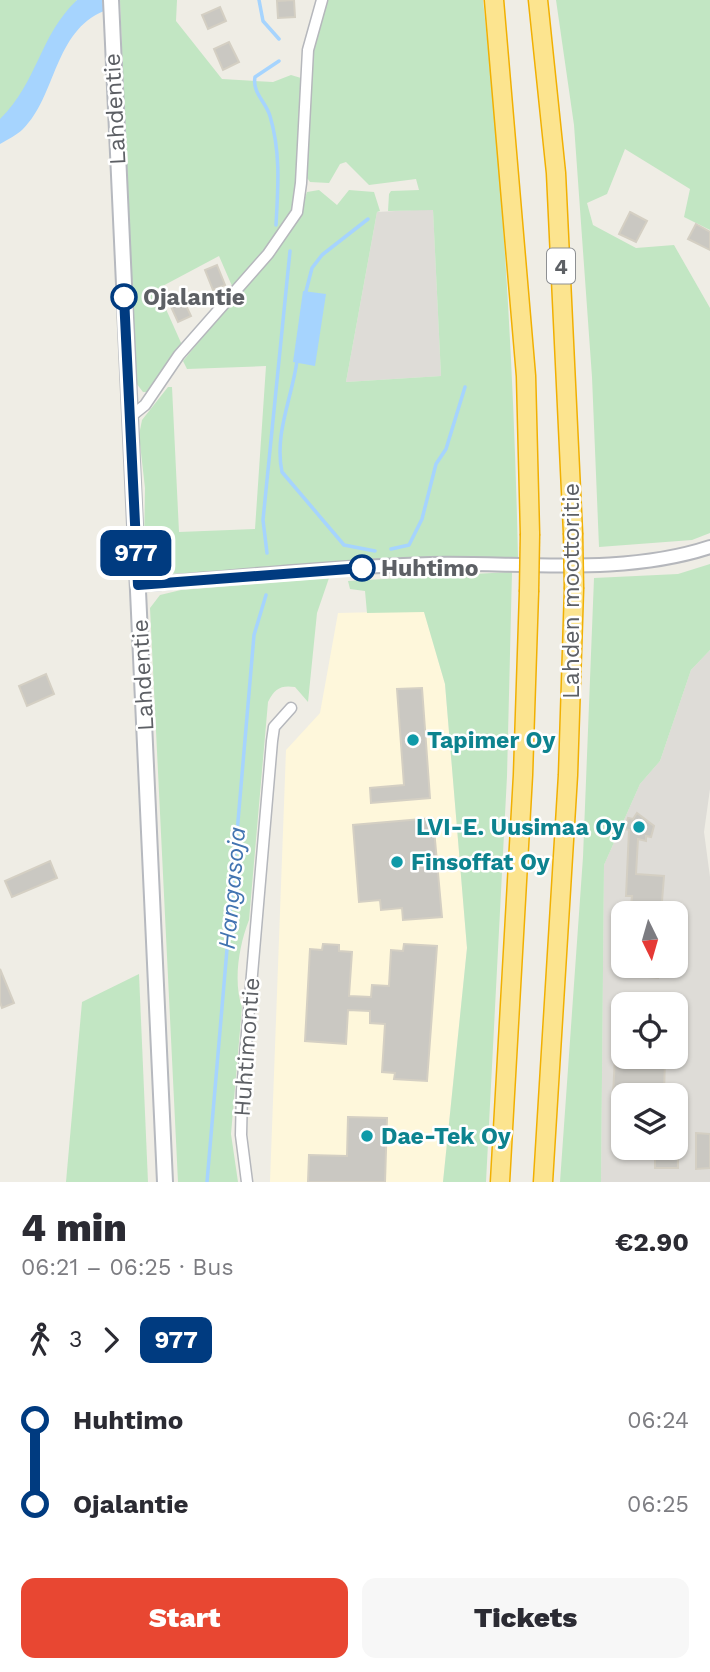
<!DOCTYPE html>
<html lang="en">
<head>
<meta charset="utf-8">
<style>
  :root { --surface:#fff; --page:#f7f7f7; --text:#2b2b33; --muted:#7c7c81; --accent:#e84732 }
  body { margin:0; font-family:"Work Sans",sans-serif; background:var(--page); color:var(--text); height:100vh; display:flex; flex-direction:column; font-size:26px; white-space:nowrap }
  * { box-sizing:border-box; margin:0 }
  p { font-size:23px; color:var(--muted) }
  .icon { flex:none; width:38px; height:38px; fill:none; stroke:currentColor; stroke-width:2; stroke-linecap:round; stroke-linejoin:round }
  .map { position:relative; height:1182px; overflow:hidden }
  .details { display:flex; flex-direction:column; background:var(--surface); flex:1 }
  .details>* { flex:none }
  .badge { padding:0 14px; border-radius:10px; font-size:24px; line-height:46px }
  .needle { width:46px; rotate:175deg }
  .buttons { position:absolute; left:611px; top:901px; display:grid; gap:14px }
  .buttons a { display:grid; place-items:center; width:77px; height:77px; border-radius:14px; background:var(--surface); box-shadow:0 2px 5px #0004; font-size:35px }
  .map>.badge { position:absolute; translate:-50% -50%; box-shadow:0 0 0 4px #fff }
  .legs { display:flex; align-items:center; gap:10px; height:77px; padding:0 21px; font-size:23px }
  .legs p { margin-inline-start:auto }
  .summary { display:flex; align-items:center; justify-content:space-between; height:119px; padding:0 21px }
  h1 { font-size:38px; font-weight:800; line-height:52px }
  .button { display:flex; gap:14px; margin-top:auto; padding:14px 21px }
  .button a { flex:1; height:80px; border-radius:14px; background:var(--accent); color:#fff; font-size:28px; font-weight:800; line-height:80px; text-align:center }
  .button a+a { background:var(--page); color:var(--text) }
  ul { padding:0 21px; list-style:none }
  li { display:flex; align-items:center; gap:24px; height:84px; font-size:26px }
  li i { display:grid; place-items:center; width:10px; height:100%; margin:0 9px; background:currentColor }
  li i::after { content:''; width:18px; height:18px; margin:-9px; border:5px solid; border-radius:50%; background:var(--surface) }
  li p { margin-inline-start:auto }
  li:first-child i { background:linear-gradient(#0000 50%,currentColor 0) }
  li:last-child i { background:linear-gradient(currentColor 50%,#0000 0) }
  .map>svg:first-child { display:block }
  .commercial { fill:#fef7db }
  .industrial { fill:#dedcd7; fill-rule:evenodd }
  .green { fill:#c2e6c3 }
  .water { fill:#a6d4fe }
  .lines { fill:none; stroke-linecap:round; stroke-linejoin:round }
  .stream { stroke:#a6d4fe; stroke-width:3.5 }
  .building { fill:#cac8c2; stroke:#d4cfc3; stroke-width:2 }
  .minor-casing { stroke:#b5b7bc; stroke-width:13 }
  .tertiary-casing { stroke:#b5b7bc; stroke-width:16 }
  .secondary-casing { stroke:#b6b9bf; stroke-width:18 }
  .motorway-casing { stroke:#f1b002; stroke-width:21 }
  .minor { stroke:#fff; stroke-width:10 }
  .tertiary { stroke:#fff; stroke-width:12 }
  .secondary { stroke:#fff; stroke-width:14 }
  .motorway { stroke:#fce48f; stroke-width:18 }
  .motorway-bridge-casing { stroke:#f1b002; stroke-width:21; stroke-linecap:butt }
  .motorway-bridge { stroke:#fce48f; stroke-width:18 }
  .line-1-casing { stroke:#fff; stroke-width:16 }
  .line-1 { stroke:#003b80; stroke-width:10 }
  .stop-1-dot { fill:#fff; stroke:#003b80; stroke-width:3.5 }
  .culture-dot { fill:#0f9aa8; stroke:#fff; stroke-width:2.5 }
  .labels { text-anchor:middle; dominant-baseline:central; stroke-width:5; stroke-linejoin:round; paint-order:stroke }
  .shield { fill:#fff; stroke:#8e9093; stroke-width:2 }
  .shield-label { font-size:21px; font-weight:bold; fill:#5d6065 }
  .street-label { font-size:23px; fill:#5d6065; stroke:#fff }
  .stop-label { font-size:23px; font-weight:bold; fill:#5d6065; stroke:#fff; text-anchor:start }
  .culture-label { font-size:23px; font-weight:bold; fill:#0d838f; stroke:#fff; text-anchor:start }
  .water-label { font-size:24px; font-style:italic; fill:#4274b1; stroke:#fff }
</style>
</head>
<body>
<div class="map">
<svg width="710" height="1182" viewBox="0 0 710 1182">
  <rect width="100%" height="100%" fill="#efede5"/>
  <polygon class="commercial" points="424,611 445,684 467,948 443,1182 270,1182 286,750 320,713 338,613"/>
  <g class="industrial">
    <polygon points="433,209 441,376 346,382 377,212"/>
    <path d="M 710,650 L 710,789 L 704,832 L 710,877 L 710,1182 L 601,1182 L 604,865 L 640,784 L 660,761 L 691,670 ZM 623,914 L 676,914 L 676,966 L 623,966 ZM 623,1004 L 676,1004 L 676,1057 L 623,1057 ZM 623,1096 L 676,1096 L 676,1148 L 623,1148 Z"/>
  </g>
  <g class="green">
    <polygon points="0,0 77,0 18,101 0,120"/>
    <path d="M 120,0 L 177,0 L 176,21 L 222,79 L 273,82 L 291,75 L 301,78 C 300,113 304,177 293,209 C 284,235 252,267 232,286 L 219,256 L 157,289 L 182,345 L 149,392 L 143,392 L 136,383 Z"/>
    <path d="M 328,0 L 483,0 C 503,186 514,371 518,558 L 164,574 L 150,565 L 144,551 L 145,488 L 139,435 L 142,420 L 168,387 L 172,387 L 179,532 L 255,529 L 266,366 L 187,369 L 183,361 L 295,225 L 307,192 L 319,190 L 337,205 L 349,190 L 374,192 L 380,211 L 377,212 L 346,382 L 441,376 L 433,210 L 388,211 L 389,194 L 391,191 L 419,190 L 416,179 L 369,185 L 346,162 L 340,164 L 329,183 L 310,182 L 305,175 L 312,55 Z"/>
    <polygon points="556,0 710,0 710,230 684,217 690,189 625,149 607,194 587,203 593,225 636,248 674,245 710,308 710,533 692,540 599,547 592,377 574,125"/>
    <polygon points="710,564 710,650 691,670 660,761 640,784 604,865 601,1182 560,1182 583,857 594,578 678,574"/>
    <polygon points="512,572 507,776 486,1182 443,1182 467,948 445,684 424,612 367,613 365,591 350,589 348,581"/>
    <path d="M 329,578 L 317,613 L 308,702 L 295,687 C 281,685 275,688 268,702 L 249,920 C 239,945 233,982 242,1007 L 231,1134 L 238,1182 L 178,1182 L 150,608 L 160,595 L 181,590 Z"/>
    <polygon points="139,974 148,1182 66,1182 82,1002"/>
  </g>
  <g class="water">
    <path d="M 77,0 L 102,0 L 104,11 C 54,31 56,97 23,129 C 17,135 7,140 0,144 L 0,119 C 38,82 39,36 77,0 Z"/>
    <polygon points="303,291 326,294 315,366 293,362"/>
  </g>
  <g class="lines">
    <g class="stream">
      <polyline points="259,0 263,21 279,39"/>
      <path d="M 276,225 C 278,188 281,153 270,116 C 266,102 252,93 255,77 L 279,61"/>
      <polyline points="305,295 312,268 322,255 368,219"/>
      <path d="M 297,361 C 292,398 274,434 282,472 L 344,545 L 375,551"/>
      <polyline points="391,549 409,545 422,519 436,464 446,449 465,387"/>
      <polyline points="267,553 263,520 290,251"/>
      <polyline points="207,1182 254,635 266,595"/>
    </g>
  </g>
  <g class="building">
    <polygon points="294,0 295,17 278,18 277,1"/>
    <polygon points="220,7 226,21 208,29 202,15"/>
    <polygon points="229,42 239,62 223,70 214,49"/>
    <polygon points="630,212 647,221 636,242 619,234"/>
    <polygon points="696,224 710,232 710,250 688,239"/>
    <polygon points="217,265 225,285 213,290 205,270"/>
    <polygon points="180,293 191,316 178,322 167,298"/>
    <polygon points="46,674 54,694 27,706 19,686"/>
    <polygon points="422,688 430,798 371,803 370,788 404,785 397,689"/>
    <polygon points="637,813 654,826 651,837 646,836 646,841 638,839 636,874 664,876 661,914 630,914 632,896 626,896 629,830 625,829 628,818 633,819"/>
    <polygon points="433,818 442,917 403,920 402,908 381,910 380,900 359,902 353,825"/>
    <polygon points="50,861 57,878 12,897 5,881"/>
    <polygon points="676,914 687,915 683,956 676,955"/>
    <polygon points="323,944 339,945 339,951 352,952 349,996 371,997 372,985 389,986 391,950 403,951 404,944 437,946 427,1081 394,1079 395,1073 382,1072 385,1024 370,1023 370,1011 348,1010 346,1044 305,1041 310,949 322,950"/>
    <polygon points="626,966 659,966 658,978 625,975"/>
    <polygon points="0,969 14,1003 2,1008 0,1002"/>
    <polygon points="616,1038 623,1038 623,1057 665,1057 664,1096 623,1096 623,1115 612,1114"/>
    <polygon points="348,1117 387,1118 385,1182 308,1182 309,1155 347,1156"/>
    <polygon points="696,1133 710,1134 710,1168 696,1169"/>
    <rect x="655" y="1148" width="23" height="20"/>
  </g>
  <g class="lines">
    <defs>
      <g id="minor">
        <polyline points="130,417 145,405 179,355 268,254 297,212 301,183 308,50 322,0"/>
        <polyline points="247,1182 241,1135 242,1091 272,741 274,727 291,708"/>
      </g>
      <path id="tertiary" d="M 138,585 C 235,577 332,567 430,564 C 521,562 622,576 710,547"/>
      <polyline id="secondary" points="111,0 165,1182"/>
      <g id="motorway">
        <polyline points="494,0 526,376 530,534"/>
        <polyline points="538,0 556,173 573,533"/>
        <polyline points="500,1182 523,775 529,592"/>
        <polyline points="543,1182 568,775 574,589"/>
      </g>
    </defs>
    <use href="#minor" class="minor-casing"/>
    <use href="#tertiary" class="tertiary-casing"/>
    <use href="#secondary" class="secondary-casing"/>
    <use href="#motorway" class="motorway-casing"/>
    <use href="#minor" class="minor"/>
    <use href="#tertiary" class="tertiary"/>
    <use href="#secondary" class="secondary"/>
    <use href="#motorway" class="motorway"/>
    <defs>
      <g id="motorway-bridge">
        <polyline points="573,533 574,589"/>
        <polyline points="529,592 530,534"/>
      </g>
    </defs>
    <use href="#motorway-bridge" class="motorway-bridge-casing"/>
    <use href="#motorway-bridge" class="motorway-bridge"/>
  </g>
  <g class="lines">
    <defs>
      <polyline id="line-1" points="124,297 138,585 362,568"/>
    </defs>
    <use href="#line-1" class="line-1-casing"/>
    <use href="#line-1" class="line-1"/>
  </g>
  <g class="stop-1-dot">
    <circle cx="124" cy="297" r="12"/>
    <circle cx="362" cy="568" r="12"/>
  </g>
  <g class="culture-dot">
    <circle cx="413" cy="740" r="7"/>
    <circle cx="639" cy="827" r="7"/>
    <circle cx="397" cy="862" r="7"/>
    <circle cx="367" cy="1136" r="7"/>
  </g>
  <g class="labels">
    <rect class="shield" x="547" y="248.5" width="28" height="35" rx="5"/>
    <g class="shield-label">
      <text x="561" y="266">4</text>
    </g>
    <g class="street-label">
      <text transform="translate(115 109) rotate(-93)">Lahdentie</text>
      <text transform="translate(571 591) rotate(-90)">Lahden moottoritie</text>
      <text transform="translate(143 675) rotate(-93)">Lahdentie</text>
      <text transform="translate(247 1047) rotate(-86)">Huhtimontie</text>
    </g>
    <g class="stop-label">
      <text x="143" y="297">Ojalantie</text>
      <text x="381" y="568">Huhtimo</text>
    </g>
    <g class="culture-label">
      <text x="427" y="740">Tapimer Oy</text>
      <text x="625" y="827" text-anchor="end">LVI-E. Uusimaa Oy</text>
      <text x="411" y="862">Finsoffat Oy</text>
      <text x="381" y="1136">Dae-Tek Oy</text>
    </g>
    <g class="water-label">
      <text transform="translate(232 888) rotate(-85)">Hangasoja</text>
    </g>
  </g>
</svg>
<div class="buttons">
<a><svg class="needle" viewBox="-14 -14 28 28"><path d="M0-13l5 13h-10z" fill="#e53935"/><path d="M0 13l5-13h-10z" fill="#7c7c81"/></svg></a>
<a><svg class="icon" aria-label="locate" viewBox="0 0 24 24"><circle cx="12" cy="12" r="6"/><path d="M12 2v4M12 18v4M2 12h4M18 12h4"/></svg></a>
<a><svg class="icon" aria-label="layers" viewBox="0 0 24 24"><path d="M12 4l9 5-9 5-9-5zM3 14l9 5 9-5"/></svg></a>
</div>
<b class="badge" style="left:136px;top:553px;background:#003b80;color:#fff">977</b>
</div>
<section class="details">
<div class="summary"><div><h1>4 min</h1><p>06:21 – 06:25 · Bus</p></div><b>€2.90</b></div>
<div class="legs"><svg class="icon" aria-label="walk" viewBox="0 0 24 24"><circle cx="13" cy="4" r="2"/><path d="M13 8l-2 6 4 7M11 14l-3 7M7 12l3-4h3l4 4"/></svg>3<svg class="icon" aria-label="forward" viewBox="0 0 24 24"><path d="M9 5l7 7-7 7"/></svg><b class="badge" style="background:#003b80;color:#fff">977</b></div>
<ul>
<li><i style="color:#003b80"></i><b>Huhtimo</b><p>06:24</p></li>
<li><i style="color:#003b80"></i><b>Ojalantie</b><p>06:25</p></li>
</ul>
<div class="button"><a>Start</a><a>Tickets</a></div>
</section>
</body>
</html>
